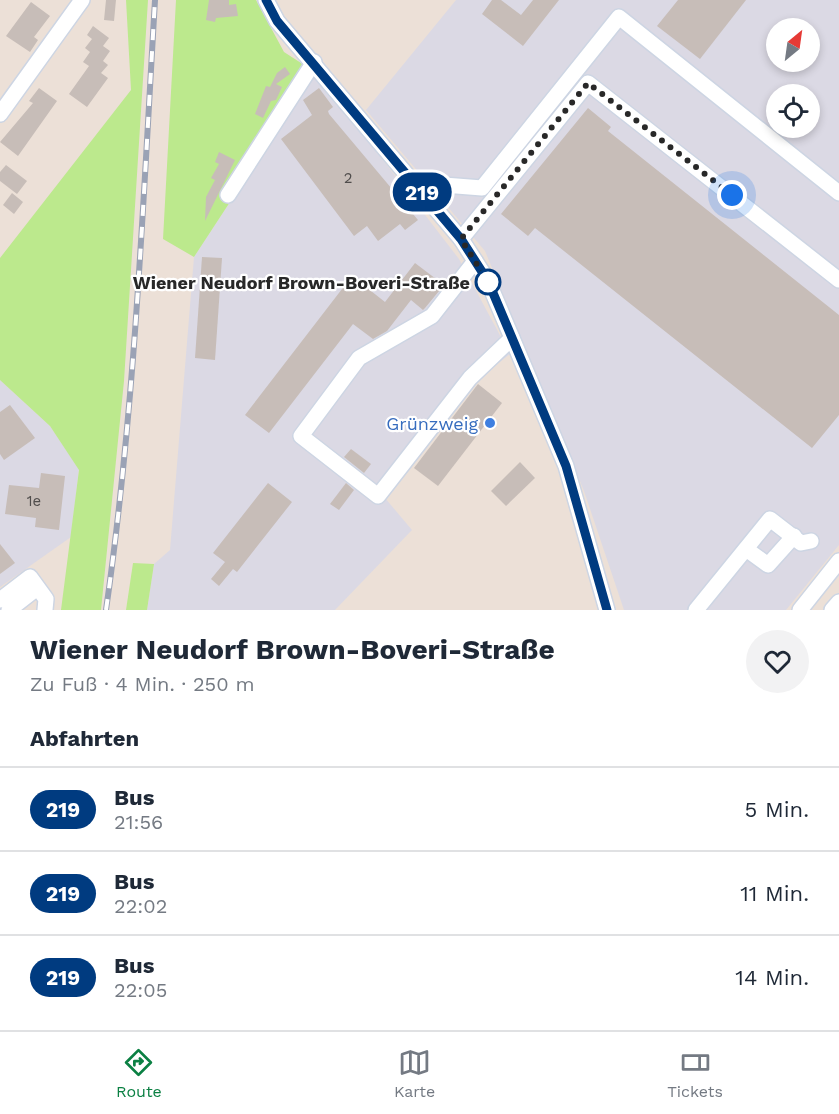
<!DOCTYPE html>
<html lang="de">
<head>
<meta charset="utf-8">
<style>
  :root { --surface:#fff; --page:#f2f2f3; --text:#1f2937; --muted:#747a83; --line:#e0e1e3; --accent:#0b8043 }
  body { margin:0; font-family:"Work Sans",sans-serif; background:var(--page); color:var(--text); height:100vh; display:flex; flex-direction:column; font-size:22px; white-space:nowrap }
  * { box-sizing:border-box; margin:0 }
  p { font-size:20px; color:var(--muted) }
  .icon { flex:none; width:33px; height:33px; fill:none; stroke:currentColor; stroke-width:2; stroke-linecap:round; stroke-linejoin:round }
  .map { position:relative; height:610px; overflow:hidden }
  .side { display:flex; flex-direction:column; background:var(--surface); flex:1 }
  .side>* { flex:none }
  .badge { padding:0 12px; border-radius:20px; font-size:21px; line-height:39px }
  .needle { width:39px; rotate:29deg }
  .buttons { position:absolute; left:766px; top:18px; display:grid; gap:12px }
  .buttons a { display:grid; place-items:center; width:54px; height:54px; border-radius:50%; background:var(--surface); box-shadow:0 3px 9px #0003; font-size:30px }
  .you { position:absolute; width:30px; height:30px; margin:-15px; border:4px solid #fff; border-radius:50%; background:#1a73e8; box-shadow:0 0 0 9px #1a73e833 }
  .map>.badge { position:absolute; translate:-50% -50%; box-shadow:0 0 0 3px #fff }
  h2 { padding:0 30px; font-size:22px; line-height:54px }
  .round { display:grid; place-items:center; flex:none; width:63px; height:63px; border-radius:32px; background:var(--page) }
  .head { display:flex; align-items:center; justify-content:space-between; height:102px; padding:0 30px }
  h1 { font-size:28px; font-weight:700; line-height:45px }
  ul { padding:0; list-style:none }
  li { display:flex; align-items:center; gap:18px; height:84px; padding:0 30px; border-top:2px solid var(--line) }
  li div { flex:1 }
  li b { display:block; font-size:22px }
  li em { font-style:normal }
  li .badge { min-width:66px; font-weight:700; text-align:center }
  .tabs { display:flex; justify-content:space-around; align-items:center; height:84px; border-top:2px solid var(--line); background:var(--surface); font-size:16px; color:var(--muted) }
  .tabs a { display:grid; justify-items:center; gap:3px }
  .tabs .active { color:var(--accent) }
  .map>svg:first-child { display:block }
  .industrial { fill:#dbd9e4; fill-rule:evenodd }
  .green { fill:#bce98d }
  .building { fill:#c7bdb8 }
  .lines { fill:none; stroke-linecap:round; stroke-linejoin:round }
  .minor-casing { stroke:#cdd5e3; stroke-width:18 }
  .minor { stroke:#fff; stroke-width:15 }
  .rail-casing { stroke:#9aa2b5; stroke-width:6 }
  .rail { stroke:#fff; stroke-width:4; stroke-dasharray:11; stroke-linecap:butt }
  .line-casing { stroke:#fff; stroke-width:14 }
  .line { stroke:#003b80; stroke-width:9 }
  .walk { stroke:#282828; stroke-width:6; stroke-dasharray:0 10.8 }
  .stop-dot { fill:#fff; stroke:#003b80; stroke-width:3 }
  .shop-dot { fill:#3f7fe0; stroke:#fff; stroke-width:2 }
  .labels { text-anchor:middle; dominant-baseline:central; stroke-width:4.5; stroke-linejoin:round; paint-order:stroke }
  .number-label { font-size:15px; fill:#504d4c }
  .stop-label { font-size:18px; font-weight:bold; fill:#282828; stroke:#fff; text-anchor:end }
  .shop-label { font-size:18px; fill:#366cbe; stroke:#fff; text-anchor:end }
</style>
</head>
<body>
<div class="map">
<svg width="839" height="610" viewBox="0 0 839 610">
  <rect width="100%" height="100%" fill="#ece0d7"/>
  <g class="industrial">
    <path d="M 456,0 L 839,0 L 839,545 L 786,610 L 624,610 L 584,491 L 485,251 L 366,110 ZM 777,28 L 810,28 L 810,62 L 777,62 ZM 777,94 L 810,94 L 810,128 L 777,128 Z"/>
    <polygon points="315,72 459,259 510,354 477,380 385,498 412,530 335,610 147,610 154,564 170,550 194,257"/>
    <polygon points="0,380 50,426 79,469 71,537 0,587"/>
  </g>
  <g class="green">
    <polygon points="126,0 148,0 124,381 101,610 61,610 79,470 50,426 0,380 0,258 131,90"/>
    <polygon points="176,0 256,0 284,52 315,72 194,257 163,239"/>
    <polygon points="133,563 154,564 147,610 126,610"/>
  </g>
  <g class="building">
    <polygon points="106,0 116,0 114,21 104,20"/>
    <polygon points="209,0 229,0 229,5 236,4 238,16 216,18 215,22 206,20"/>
    <polygon points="492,0 501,0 521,15 533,0 559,0 523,46 482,14"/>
    <polygon points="678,0 746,0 700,59 657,26"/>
    <polygon points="31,2 50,16 34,37 38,40 30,52 6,36"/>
    <polygon points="93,26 109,38 103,46 110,51 103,61 108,65 101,73 108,78 87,107 69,94 89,66 83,62 90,52 85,48 92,39 87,35"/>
    <polygon points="285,67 290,74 276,84 282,87 276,100 271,101 263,118 255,114 266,86 270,87 277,73"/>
    <polygon points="39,88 57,101 18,156 0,142 33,103 29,101"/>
    <polygon points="319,88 333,107 328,111 329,114 418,220 405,230 400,224 378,241 367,226 354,236 281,139 312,115 303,100"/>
    <polygon points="588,108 611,127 608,131 839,315 839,415 812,448 535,228 528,236 501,214"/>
    <polygon points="219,152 235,160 205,221 206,197 215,180 211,178 219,164 215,162"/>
    <polygon points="6,165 27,181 17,194 0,181 0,172"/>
    <polygon points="12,193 23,202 14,214 3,205"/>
    <polygon points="202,257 222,258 215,360 195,358"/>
    <polygon points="415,263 444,285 425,308 423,310 411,300 387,331 373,339 353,324 269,433 245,415 352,276 385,302"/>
    <polygon points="478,384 502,403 438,486 414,468"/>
    <polygon points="10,405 35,438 4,460 0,454 0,412"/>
    <polygon points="351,449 371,464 364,473 344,457"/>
    <polygon points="520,462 535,478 506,506 491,491"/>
    <polygon points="41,473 65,476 59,530 35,527 36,518 5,514 9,485 39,488"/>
    <polygon points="268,483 292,502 237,572 233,569 219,586 211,579 225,562 213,553"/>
    <polygon points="346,483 354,490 339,510 330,504"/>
    <polygon points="0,544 15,563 0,574"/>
  </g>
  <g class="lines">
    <defs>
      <g id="minor">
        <polyline points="266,0 277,21 461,239 488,281 566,466 607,610"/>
        <polyline points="0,114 82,0"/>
        <polyline points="228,195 314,62"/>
        <polyline points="427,199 444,185 482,188 619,17 839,193"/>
        <polyline points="461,239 588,83 839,280"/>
        <polyline points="475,261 432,316 359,358 301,436 378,496 470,378 512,338"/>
        <polyline points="746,549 768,565 794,536"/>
        <polyline points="0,600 30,577 46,599 45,610"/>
        <polyline points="9,610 37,588"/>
        <polyline points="696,610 770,519 801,543 811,541"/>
        <polyline points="800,610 839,561"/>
        <polyline points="832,610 839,602"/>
      </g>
    </defs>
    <use href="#minor" class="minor-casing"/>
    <use href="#minor" class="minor"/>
    <defs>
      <path id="rail" d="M 106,610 C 135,408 143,203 155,0"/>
    </defs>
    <use href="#rail" class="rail-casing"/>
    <use href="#rail" class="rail"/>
  </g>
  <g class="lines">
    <defs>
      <polyline id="line" points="266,0 277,21 461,239 488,281 566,466 607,610"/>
    </defs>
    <use href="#line" class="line-casing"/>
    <use href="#line" class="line"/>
    <polyline class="walk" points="488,282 461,239 588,83 732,195"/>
  </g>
  <circle class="stop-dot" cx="488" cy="282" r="12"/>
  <circle class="shop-dot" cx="490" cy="423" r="6"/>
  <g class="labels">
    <g class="number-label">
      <text x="348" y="178">2</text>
      <text x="34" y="501">1e</text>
    </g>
    <g class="stop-label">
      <text x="470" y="282">Wiener Neudorf Brown-Boveri-Straße</text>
    </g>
    <g class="shop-label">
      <text x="478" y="423">Grünzweig</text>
    </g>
  </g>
</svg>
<div class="buttons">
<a><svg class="needle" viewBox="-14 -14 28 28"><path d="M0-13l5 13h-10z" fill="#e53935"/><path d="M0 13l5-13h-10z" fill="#747a83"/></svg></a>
<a><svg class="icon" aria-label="locate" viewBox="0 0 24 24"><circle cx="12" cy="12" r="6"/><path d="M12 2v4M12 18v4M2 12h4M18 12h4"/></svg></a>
</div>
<div class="you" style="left:732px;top:195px"></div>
<b class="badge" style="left:422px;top:192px;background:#003b80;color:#fff">219</b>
</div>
<section class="side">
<div class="head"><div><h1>Wiener Neudorf Brown-Boveri-Straße</h1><p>Zu Fuß · 4 Min. · 250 m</p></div><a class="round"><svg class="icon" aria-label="heart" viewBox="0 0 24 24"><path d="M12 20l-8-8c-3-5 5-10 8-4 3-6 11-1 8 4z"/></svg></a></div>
<h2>Abfahrten</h2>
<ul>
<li><span class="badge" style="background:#003b80;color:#fff">219</span><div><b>Bus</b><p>21:56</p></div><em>5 Min.</em></li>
<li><span class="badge" style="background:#003b80;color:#fff">219</span><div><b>Bus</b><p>22:02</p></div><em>11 Min.</em></li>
<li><span class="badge" style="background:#003b80;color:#fff">219</span><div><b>Bus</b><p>22:05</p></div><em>14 Min.</em></li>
</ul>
</section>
<nav class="tabs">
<a class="active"><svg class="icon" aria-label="directions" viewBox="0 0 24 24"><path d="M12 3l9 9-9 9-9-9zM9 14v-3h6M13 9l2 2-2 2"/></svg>Route</a>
<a><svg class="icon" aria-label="map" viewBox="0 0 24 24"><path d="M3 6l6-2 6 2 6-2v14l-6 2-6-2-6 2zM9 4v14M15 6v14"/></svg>Karte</a>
<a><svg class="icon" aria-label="tickets" viewBox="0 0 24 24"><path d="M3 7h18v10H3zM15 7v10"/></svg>Tickets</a>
</nav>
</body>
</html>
